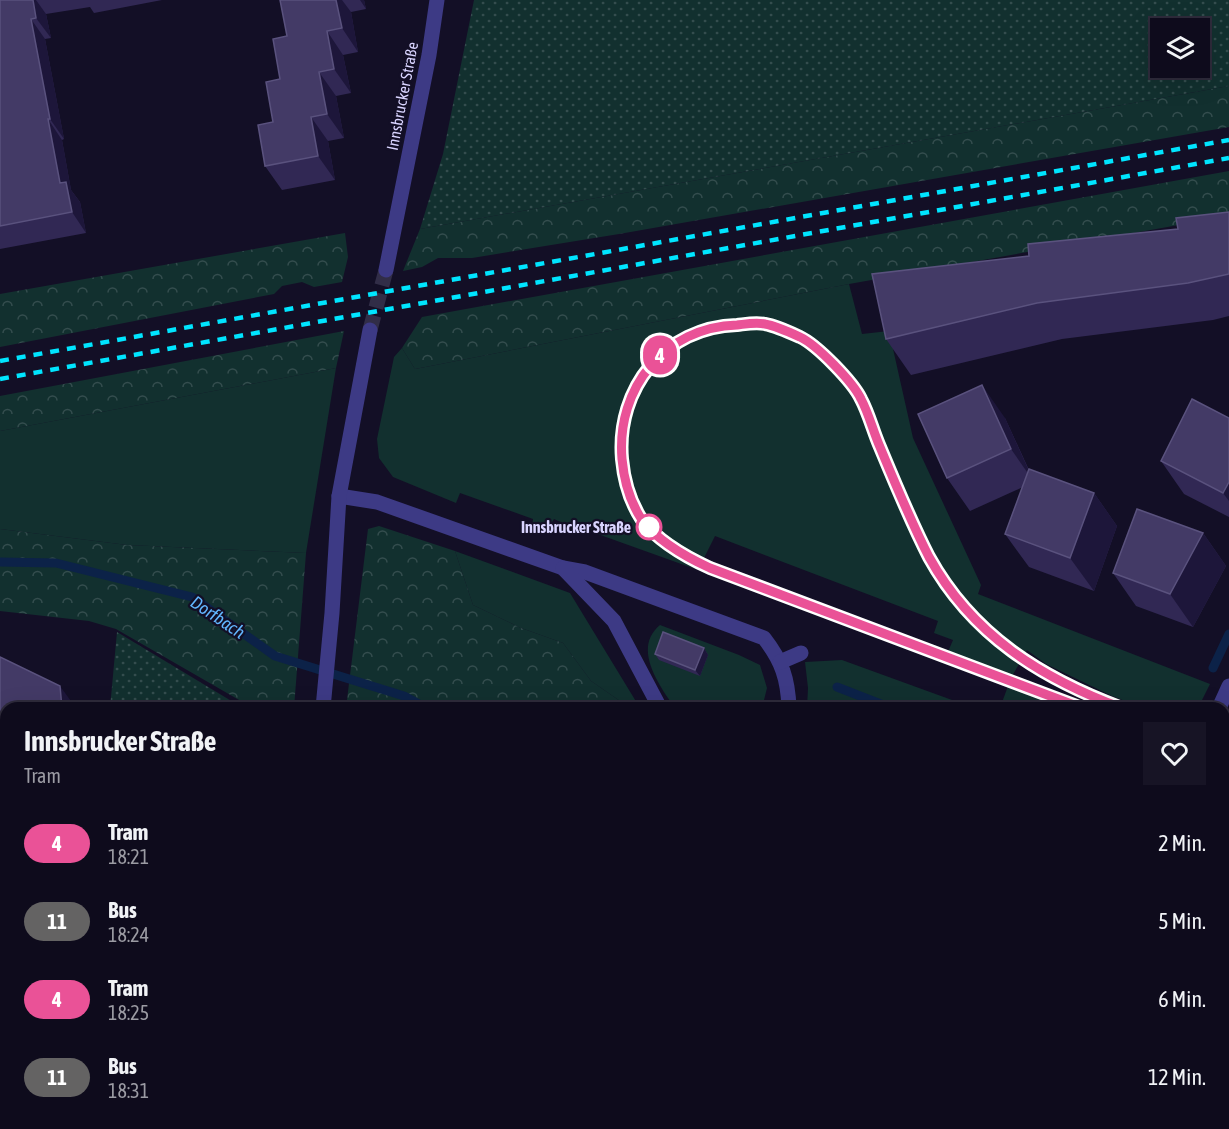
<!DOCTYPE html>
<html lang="de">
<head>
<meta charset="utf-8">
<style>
  :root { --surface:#0e0b1c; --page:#171425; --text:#f1f3f6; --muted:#9b9ba3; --line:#2e2b3b }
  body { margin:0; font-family:"Asap Condensed",sans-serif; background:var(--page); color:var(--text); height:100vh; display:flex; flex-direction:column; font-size:22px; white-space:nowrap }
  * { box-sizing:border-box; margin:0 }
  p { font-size:20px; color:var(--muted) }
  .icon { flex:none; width:33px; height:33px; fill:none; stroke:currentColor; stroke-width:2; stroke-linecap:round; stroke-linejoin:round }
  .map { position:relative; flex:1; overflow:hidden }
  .side { position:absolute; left:0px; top:702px; width:1230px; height:428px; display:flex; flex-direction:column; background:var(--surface); border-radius:18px 18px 0 0; box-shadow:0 6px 24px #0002,0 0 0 2px var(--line) }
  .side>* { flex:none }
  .badge { padding:0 12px; border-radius:20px; font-size:21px; line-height:39px }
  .tools { position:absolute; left:1150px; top:18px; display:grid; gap:12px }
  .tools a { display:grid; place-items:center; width:60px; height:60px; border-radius:0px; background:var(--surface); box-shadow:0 6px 24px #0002,0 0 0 2px var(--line); font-size:30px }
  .map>.badge { position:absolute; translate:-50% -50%; box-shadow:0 0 0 3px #fff }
  .round { display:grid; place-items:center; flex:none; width:63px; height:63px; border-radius:0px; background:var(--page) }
  .headline { display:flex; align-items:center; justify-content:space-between; height:102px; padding:0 24px }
  h1 { font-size:28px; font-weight:700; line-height:45px }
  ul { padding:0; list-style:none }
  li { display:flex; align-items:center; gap:18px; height:78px; padding:0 24px }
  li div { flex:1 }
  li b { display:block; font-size:22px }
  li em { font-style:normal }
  li .badge { min-width:66px; font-weight:700; text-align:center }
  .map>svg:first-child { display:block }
  .green { fill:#12302f }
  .forest { fill:url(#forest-crowns) }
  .park { fill:url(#park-dots); fill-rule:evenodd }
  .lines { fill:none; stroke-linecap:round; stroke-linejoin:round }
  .stream { stroke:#0c2248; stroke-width:9 }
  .minor-tunnel { stroke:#312d47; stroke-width:15; stroke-dasharray:15 8; stroke-linecap:butt }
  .minor { stroke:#3d3a85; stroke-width:15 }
  .tram { stroke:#00e5ff; stroke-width:1.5 }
  .rail { stroke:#00e5ff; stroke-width:4.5; stroke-dasharray:9 8; stroke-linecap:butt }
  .wall { fill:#312854 }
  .shaded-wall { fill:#1d163a }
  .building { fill:#433a66; stroke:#5a527e; stroke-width:1.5 }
  .line-casing { stroke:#fff; stroke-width:14 }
  .line { stroke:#ea5297; stroke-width:9 }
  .stop-dot { fill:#fff; stroke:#ea5297; stroke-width:3 }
  .labels { text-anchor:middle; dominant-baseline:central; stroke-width:4.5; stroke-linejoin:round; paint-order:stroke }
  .street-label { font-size:16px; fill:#d9d4ff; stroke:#130f26 }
  .stop-label { font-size:16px; font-weight:bold; fill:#d9d4ff; stroke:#130f26; text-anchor:end }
  .water-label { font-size:18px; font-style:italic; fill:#62b6ff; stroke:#130f26 }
</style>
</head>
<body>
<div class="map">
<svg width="1229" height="1129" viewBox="0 0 1229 1129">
  <defs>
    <pattern id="forest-crowns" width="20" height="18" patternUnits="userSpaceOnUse" patternTransform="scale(1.5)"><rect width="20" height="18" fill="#12302f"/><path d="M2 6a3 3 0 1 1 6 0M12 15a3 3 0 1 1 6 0" fill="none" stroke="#344d4e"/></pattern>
    <pattern id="park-dots" width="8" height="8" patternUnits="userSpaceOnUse" patternTransform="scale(1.5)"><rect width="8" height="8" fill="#12302f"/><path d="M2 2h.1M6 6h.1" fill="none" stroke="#344d4e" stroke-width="1.8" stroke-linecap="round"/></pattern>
  </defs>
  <rect width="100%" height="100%" fill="#130f26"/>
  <g class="green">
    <polygon points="849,284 862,334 889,331 913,438 981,585 978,594 1210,684 1198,708 1143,708 1112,696 1046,664 1027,650 1011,678 947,654 953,640 934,633 938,621 715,536 698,570 592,532 566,531 567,525 554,519 545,533 532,532 533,519 460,493 456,503 393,477 379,458 377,439 394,357 402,348 415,369"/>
    <polygon points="336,368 306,553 127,545 0,529 0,431"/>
    <polygon points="455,551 570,593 640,708 630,708 591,681 563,643 521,628 473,605"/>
    <path d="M 660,625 L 739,655 L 760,665 L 767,688 L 762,708 L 675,708 C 659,685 632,648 660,625 Z"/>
    <polygon points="842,660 974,708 807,708 808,688 805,662"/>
    <polygon points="1008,686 1065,708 1000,708"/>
    <polygon points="1224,966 1229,968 1229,1129 1119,1129 1115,1124 1224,1124"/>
  </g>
  <g class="forest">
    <polygon points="1229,86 1229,127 619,234 472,258 438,258 422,267 403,271 420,229"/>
    <polygon points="1229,171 1229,216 849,284 415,369 402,348 422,317"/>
    <polygon points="345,233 348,257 342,282 314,287 302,282 282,286 274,294 0,347 0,294"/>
    <polygon points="344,331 336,368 0,431 0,396"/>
    <polygon points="379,526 455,551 473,605 521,628 563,643 591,681 630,708 346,708 368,529"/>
    <polygon points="0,529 127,545 306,553 294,708 253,708 116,629 89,621 0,611"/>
    <polygon points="1018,1124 1115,1124 1119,1129 1021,1129"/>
  </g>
  <g class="park">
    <path d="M 474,0 L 1229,0 L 1229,86 L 420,229 L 443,154 ZM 1161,28 L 1200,28 L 1200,68 L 1161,68 Z"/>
    <polygon points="117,632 243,708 110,708"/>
    <polygon points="855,1124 1018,1124 1021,1129 849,1129"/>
  </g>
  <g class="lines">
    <g class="stream">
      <polyline points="0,562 56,563 192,597 275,656 404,696 426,708"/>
      <polyline points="1213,668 1229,634"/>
      <polyline points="837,687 891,708"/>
      <polyline points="1079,1124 1083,1129"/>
      <polyline points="864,1129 870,1124"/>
    </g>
    <polyline class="minor-tunnel" points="370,330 386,270"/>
    <g class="minor">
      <polyline points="386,270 429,55 437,0"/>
      <path d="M 339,496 L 377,502 L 563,568 L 585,572 L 764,638 C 782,661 788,679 789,708"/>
      <polyline points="563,568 614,621 660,708"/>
      <polyline points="780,662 801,653"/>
      <polyline points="323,708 332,613 339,496 370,330"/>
      <polyline points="1219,708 1229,686"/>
      <polyline points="1224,797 1229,799"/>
      <polyline points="0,1000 6,1002"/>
      <polyline points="284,1129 284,1124"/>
      <polyline points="662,1129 663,1124"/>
    </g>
    <g class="tram">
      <path d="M 1082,708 L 710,568 C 686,558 658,541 642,520 C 602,464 620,375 679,340 C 686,336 694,334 701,332 C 717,326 747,321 765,324 C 799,331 846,367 861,399 C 869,414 873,431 880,447 C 901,496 922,553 956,595 C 1002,654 1053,682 1122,708"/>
      <polyline points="1224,746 1229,748"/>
      <polyline points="1224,762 1229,763"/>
    </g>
    <g class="rail">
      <polyline points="0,361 1229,140"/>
      <polyline points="0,379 1229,158"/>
    </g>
  </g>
  <g class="wall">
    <polygon points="0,0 162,0 94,13 90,7 46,14 51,38 45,39 64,139 62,140 71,190 80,202 86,233 0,249"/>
    <polygon points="280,0 364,0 366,9 351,12 358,52 343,55 351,93 336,96 344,138 328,141 335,180 282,190 265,166 273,122 287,36"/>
    <polygon points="1229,212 1229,316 1213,320 1062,339 911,375 886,339 1029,256 1178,229"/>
    <polygon points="1005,418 1029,470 1094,493 1117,526 1094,591 1029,567 1005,534 1023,487 970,511 947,478"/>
    <polygon points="1229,418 1229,517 1184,494 1161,461"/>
    <polygon points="1203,533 1226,566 1193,627 1136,606 1113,573"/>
    <polygon points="704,648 708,655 700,676 659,660 655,654"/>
    <polygon points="0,657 6,708 6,768 2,769 0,768"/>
    <polygon points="1224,810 1229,812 1229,916 1224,914"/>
    <polygon points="6,878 6,899 5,898 0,892 0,883"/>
    <polygon points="481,1124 639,1124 639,1129 484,1129"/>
  </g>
  <g class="shaded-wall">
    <polygon points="33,0 36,0 46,14 51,38 36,18"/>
    <polygon points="336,0 342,0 351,12 358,52 342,28"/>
    <polygon points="360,0 364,0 366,9"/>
    <polygon points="31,19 45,39 64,139 50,119"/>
    <polygon points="327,31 343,55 351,93 334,69"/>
    <polygon points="319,72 336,96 344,138 327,114"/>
    <polygon points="311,117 328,141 335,180 318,156"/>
    <polygon points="48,119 62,140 71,190 80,202 86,233 72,212 60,183"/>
    <polygon points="982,385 1005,418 1034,482 1011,449"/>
    <polygon points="1229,482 1229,501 1223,493"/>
    <polygon points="1094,493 1117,526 1094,591 1070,558"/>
    <polygon points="1203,533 1226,566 1193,627 1170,594"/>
    <polygon points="704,648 708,655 700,676 695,670"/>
    <polygon points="60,686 76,708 62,708"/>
    <polygon points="222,1124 239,1124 238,1129 221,1129"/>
    <rect x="387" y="1124" width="18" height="5"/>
    <rect x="629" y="1124" width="10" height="5"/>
  </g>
  <g class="building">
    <polygon points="0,0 33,0 36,18 31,19 50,119 48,119 60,183 66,182 72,212 0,226"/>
    <polygon points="280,0 336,0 342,28 327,31 334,69 319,72 327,114 311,117 318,156 265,166 258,125 273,122 266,82 280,79 273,39 287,36"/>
    <polygon points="1229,212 1229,274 1188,283 1037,303 886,339 872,274 1029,256 1028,244 1178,229 1176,218"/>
    <polygon points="982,385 1011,449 947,478 918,414"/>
    <polygon points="1192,399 1229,418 1229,482 1223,493 1161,461"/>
    <polygon points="1029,469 1094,493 1070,558 1005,534"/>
    <polygon points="1137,509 1203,533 1170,594 1113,573"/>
    <polygon points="663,632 704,648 695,670 655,654"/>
    <polygon points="0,657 60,686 62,708 6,708 6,743 0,744"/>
    <polygon points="1224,810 1229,812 1229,894 1224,893"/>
    <polygon points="6,878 6,887 0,886 0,883"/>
    <polygon points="1229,1101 1229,1129 1219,1129 1221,1124 1224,1124 1224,1115"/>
    <polygon points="57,1124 222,1124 221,1129 56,1129"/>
    <rect x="319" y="1124" width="68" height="5"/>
    <polygon points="481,1124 629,1124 629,1129 549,1129"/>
  </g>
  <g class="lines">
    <defs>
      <path id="line" d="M 1082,708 L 710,568 C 686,557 658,541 642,520 C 630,502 624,481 622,459 C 616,388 665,327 737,325 C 746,324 756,322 765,324 C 776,326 789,332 800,337 C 817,345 853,382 861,399 C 869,414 873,431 880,447 C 895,483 911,522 929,557 C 972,635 1041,678 1122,708"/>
    </defs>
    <use href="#line" class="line-casing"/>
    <use href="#line" class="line"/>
  </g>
  <circle class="stop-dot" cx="649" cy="527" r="12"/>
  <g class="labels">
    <g class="street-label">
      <text transform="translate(402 96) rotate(-79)">Innsbrucker Straße</text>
    </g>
    <g class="stop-label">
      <text x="631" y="527">Innsbrucker Straße</text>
    </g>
    <g class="water-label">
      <text transform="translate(218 617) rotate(34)">Dorfbach</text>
    </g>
  </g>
</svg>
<div class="tools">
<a><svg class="icon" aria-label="layers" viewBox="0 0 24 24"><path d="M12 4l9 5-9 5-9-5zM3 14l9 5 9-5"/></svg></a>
</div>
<b class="badge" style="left:660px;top:355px;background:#ea5297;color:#fff">4</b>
<section class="side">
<div class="headline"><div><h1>Innsbrucker Straße</h1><p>Tram</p></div><a class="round"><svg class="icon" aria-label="heart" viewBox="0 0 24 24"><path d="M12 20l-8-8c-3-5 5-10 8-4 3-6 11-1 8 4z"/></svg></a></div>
<ul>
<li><span class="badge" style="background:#ea5297;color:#fff">4</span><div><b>Tram</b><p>18:21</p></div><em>2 Min.</em></li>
<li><span class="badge" style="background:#646363;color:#fff">11</span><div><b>Bus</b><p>18:24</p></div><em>5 Min.</em></li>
<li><span class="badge" style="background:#ea5297;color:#fff">4</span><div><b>Tram</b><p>18:25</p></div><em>6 Min.</em></li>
<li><span class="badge" style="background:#646363;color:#fff">11</span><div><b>Bus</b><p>18:31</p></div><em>12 Min.</em></li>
</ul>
</section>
</div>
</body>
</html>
